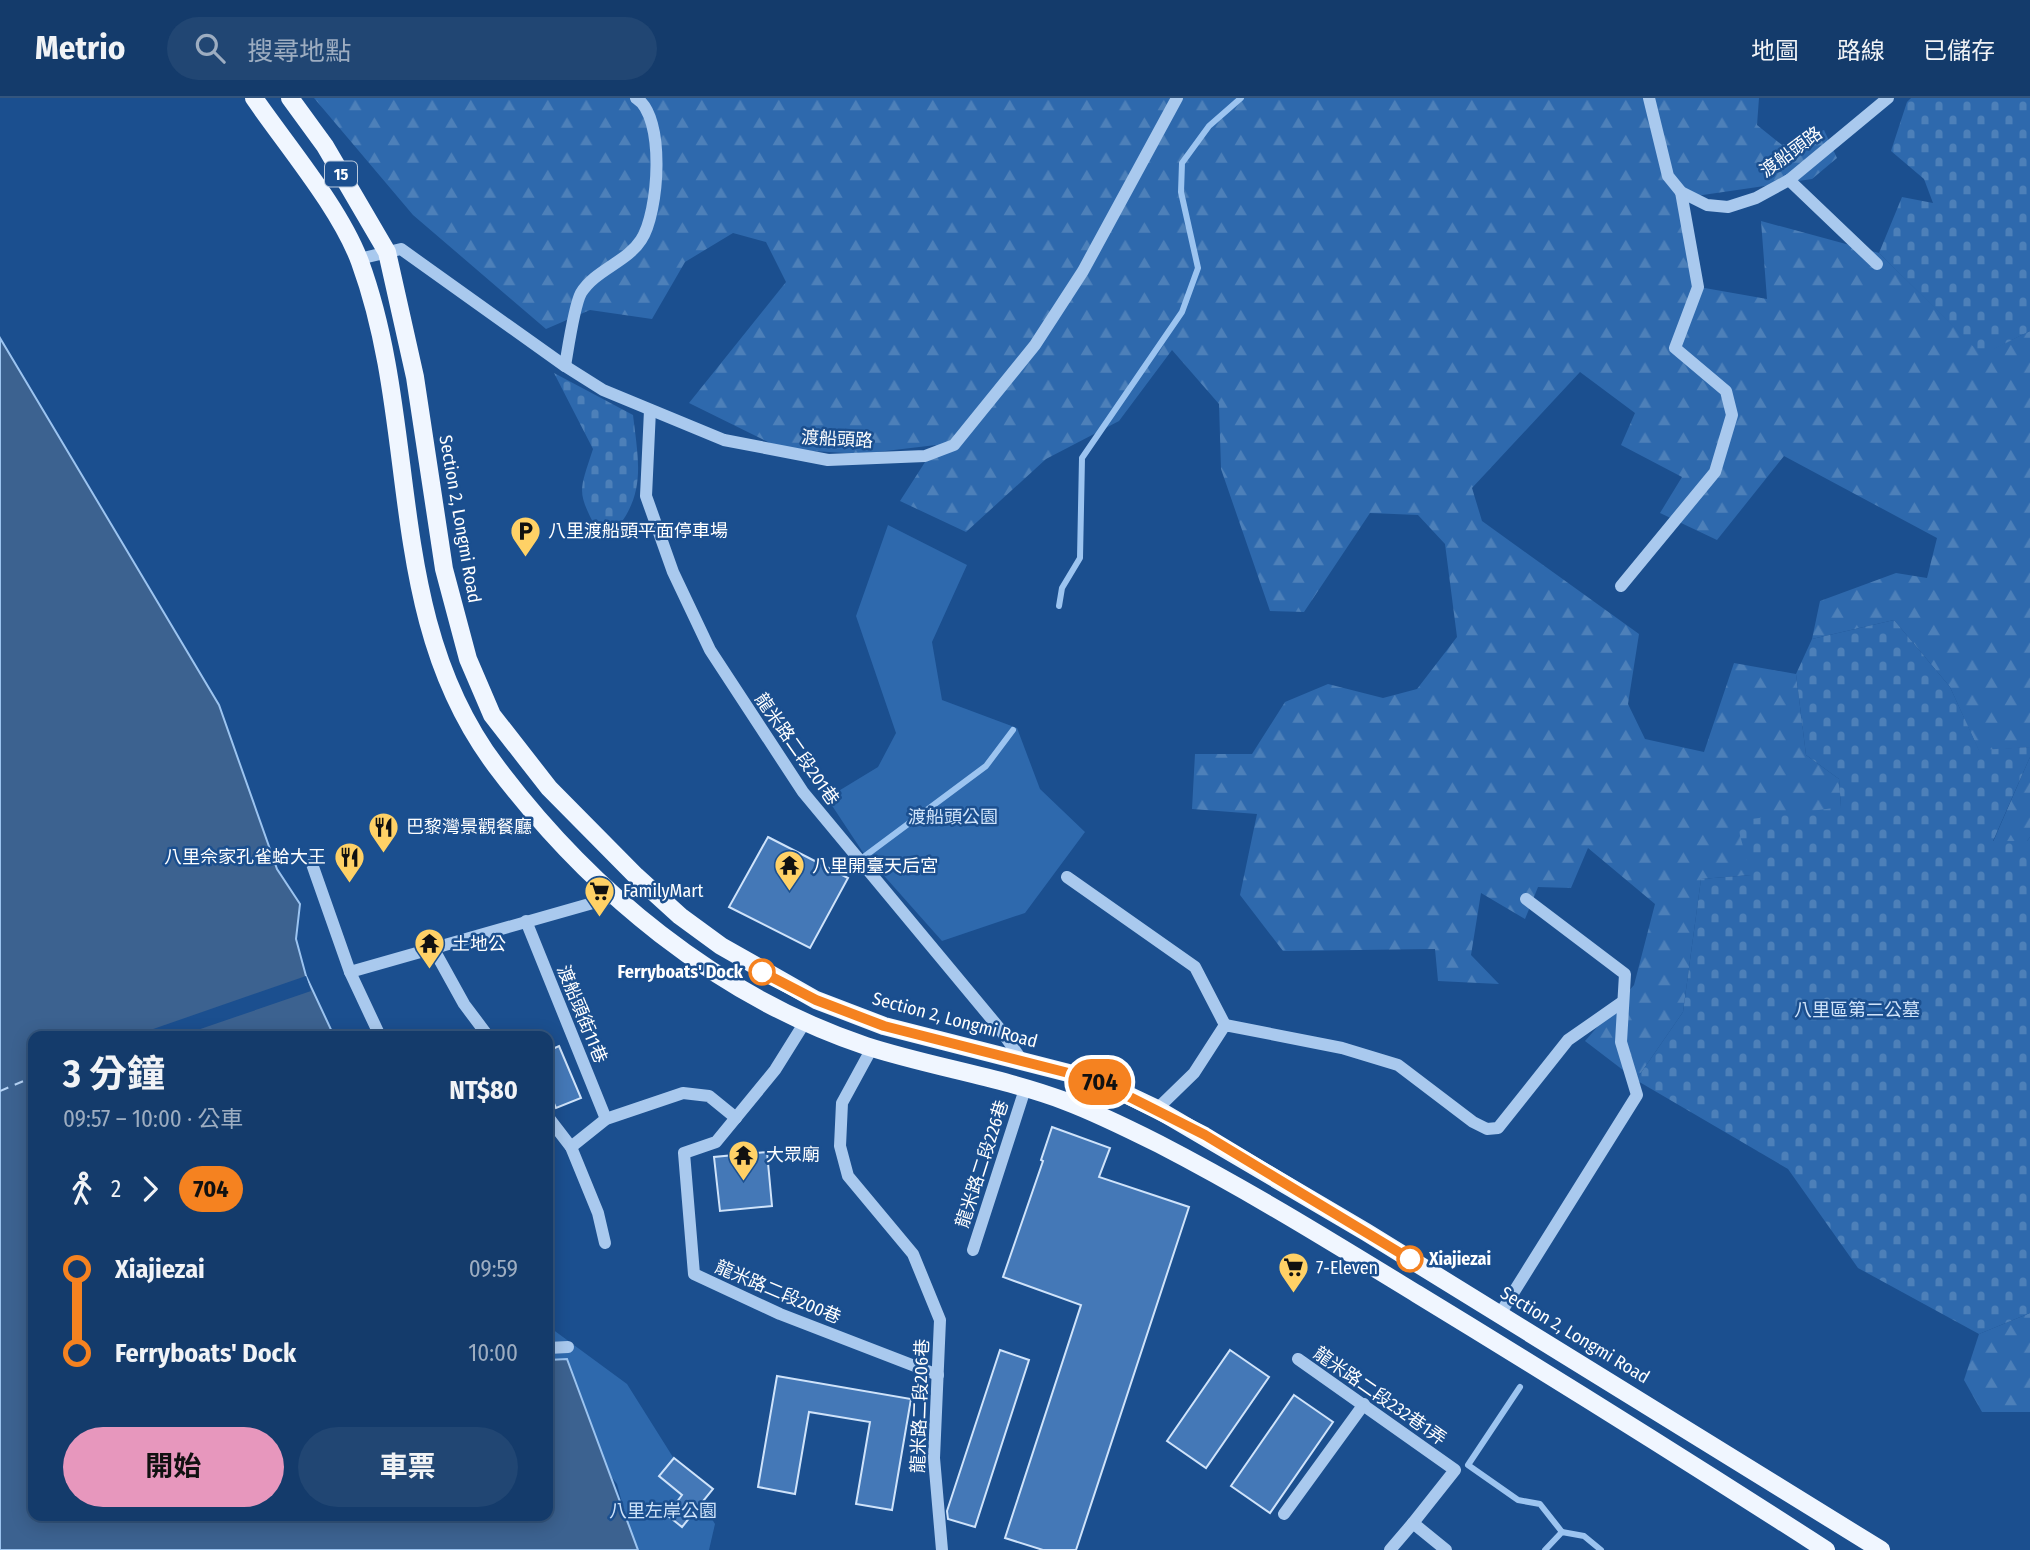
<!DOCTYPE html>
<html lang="zh-TW">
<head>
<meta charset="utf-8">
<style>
  :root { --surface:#143b6b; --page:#214673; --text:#f1f3f6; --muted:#9dadc1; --line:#33557e; --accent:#e797bd }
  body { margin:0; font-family:"Fira Sans Condensed","Noto Sans TC",sans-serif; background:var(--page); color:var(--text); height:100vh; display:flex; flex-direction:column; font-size:26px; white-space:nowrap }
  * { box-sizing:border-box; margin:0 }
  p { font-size:23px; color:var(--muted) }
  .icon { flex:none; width:38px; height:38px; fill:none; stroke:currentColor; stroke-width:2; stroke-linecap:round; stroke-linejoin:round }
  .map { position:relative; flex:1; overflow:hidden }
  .side { position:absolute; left:28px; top:933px; width:525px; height:490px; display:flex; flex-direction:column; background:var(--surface); border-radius:14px; box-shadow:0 4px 18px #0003,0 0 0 2px var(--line) }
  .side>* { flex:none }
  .badge { padding:0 14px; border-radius:23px; font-size:24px; line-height:46px }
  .map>.badge { position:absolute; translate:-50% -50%; box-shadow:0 0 0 4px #fff }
  .legs { display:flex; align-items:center; gap:10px; height:77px; padding:0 35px; font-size:23px }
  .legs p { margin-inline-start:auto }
  .headline { display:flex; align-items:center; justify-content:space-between; height:119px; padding:0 35px }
  h1 { font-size:38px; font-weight:700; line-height:52px }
  .button { display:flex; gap:14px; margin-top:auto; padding:14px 35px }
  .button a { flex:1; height:80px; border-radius:42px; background:var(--accent); color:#111; font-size:28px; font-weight:700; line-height:80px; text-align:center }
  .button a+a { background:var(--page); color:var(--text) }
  ul { padding:0 35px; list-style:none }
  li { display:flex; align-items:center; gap:24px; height:84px; font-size:26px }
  li i { display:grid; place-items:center; width:10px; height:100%; margin:0 9px; background:currentColor }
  li i::after { content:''; width:18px; height:18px; margin:-9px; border:5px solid; border-radius:50%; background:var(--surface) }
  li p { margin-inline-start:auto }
  li:first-child i { background:linear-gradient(#0000 50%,currentColor 0) }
  li:last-child i { background:linear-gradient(currentColor 50%,#0000 0) }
  header { display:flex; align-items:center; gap:42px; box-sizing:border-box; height:98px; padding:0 35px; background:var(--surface); border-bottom:2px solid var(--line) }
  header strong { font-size:33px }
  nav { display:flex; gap:38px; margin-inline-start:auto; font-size:24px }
  .search { width:490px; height:63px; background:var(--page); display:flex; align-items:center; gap:18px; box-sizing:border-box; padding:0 24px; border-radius:38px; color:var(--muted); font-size:26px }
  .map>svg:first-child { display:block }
  .forest { fill:url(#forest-firs) }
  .cemetery { fill:url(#cemetery-stones) }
  .green { fill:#2e69ad }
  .water { fill:#3c6290; stroke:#9cc4f0; stroke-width:2 }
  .pier { fill:#1b4f8f }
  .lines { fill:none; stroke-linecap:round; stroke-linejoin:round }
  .stream { stroke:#9cc4f0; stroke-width:6 }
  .ferry { stroke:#b5d3f5; stroke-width:2; stroke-dasharray:9 7; stroke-linecap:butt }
  .building { fill:#4478b7; stroke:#cfe3fa; stroke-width:2 }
  .minor { stroke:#a9c9ee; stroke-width:12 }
  .major { stroke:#f0f6ff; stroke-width:18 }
  .line-1-casing { stroke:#fff; stroke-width:16 }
  .line-1 { stroke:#f58220; stroke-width:10 }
  .stop-1-dot { fill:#fff; stroke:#f58220; stroke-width:3.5 }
  .labels { text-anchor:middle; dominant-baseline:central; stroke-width:5; stroke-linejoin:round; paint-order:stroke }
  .shield { fill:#1b4f8f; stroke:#bbcadd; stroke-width:2 }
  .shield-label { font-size:16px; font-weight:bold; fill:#fff }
  .street-label { font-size:18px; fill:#fff; stroke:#1b4f8f }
  .poi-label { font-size:18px; fill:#fff; stroke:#1b4f8f; text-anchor:start }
  .park-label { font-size:18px; fill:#cfe3fa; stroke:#1b4f8f }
  .stop-label { font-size:18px; font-weight:bold; fill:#fff; stroke:#1b4f8f; text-anchor:end }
</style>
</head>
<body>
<header>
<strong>Metrio</strong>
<div class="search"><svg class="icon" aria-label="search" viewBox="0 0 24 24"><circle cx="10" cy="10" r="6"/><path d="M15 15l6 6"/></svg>搜尋地點</div>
<nav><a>地圖</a><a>路線</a><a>已儲存</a></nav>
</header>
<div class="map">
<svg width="2030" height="1452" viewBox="0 0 2030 1452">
  <defs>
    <pattern id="forest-firs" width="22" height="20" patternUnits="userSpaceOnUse" patternTransform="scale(1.75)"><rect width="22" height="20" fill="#2e69ad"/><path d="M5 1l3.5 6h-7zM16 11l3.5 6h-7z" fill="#4d80b9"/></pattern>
    <pattern id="cemetery-stones" width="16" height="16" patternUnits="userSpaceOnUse" patternTransform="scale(1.75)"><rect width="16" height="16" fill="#2e69ad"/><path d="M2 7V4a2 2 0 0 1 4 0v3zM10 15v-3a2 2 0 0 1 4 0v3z" fill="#4d80b9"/></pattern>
  </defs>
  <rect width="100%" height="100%" fill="#1b4f8f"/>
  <g class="forest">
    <polygon points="314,0 1759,0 1757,27 1782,47 1824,32 1837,60 1812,81 1682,100 1699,189 1767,201 1761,123 1879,155 1982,256 2030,233 2030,649 1979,653 1950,589 1894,522 1812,541 1820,503 1896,475 1927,480 1937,440 1784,358 1717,442 1660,415 1682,379 1621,347 1635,315 1580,274 1472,390 1482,423 1639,536 1628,606 1645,641 1704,654 1734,565 1796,576 1806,657 1839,681 1841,709 1751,777 1701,781 1683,914 1636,982 1585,943 1634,887 1655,806 1588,750 1571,790 1538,789 1525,821 1481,795 1471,857 1499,886 1438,883 1435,851 1283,853 1240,797 1257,716 1192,711 1195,656 1252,656 1285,604 1328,586 1383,600 1417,591 1457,539 1445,446 1418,417 1370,415 1304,514 1270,513 1221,371 1219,306 1172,252 1119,323 1046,361 966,434 900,403 936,347 860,356 782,351 689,305 786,184 766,144 733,135 685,164 652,221 590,212 546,231 413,117"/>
    <polygon points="2030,659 2030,739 2027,743 1993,744"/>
    <polygon points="2030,1215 2030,1314 1982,1314 1964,1282 1979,1236"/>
  </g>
  <g class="cemetery">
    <polygon points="1911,0 2030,0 2030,233 1982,257 1879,155 1902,99 1933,105 1924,81 1891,53 1907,4"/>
    <path d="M 554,275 L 633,317 C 639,367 647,400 609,439 L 599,436 C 577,393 578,397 593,351 Z"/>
    <polygon points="1894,522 1950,589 1979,652 2030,649 2030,659 1993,743 2027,743 2030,739 2030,1215 1979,1236 1858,1170 1788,1071 1636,982 1683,914 1701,781 1751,777 1736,723 1841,709 1839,681 1806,657 1796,576 1812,541"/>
  </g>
  <g class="green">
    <polygon points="888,427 967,467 932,544 942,602 1017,630 1040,691 1085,734 1025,815 942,843 862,753 827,700 878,669 896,635 856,518"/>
    <polygon points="548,1228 627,1286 715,1426 709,1452 635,1452 617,1386 574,1330 561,1268 548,1260"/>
  </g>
  <polygon class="water" points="0,240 219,607 277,771 300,806 296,841 306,878 334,938 33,938 33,1418 548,1418 548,1262 567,1261 638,1452 0,1452"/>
  <polygon class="pier" points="306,878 311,893 180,938 133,938"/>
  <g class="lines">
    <g class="stream">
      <polyline points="1059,508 1062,490 1080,460 1082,360 1182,214 1198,170 1181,94 1182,65 1209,28 1241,0"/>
      <polyline points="865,758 986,668 1013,632"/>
      <polyline points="1520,1289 1468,1367 1518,1402 1540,1406 1562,1434"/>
      <polyline points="1545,1452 1562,1434 1584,1438 1601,1452"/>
    </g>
    <polyline class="ferry" points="0,993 33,979"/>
  </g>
  <g class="building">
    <polygon points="768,739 848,780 810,850 729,809"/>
    <polygon points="559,948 581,1000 556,1010 548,992 548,953"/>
    <polygon points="1052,1029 1110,1050 1099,1079 1189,1109 1076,1452 1043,1452 1005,1440 1081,1207 1003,1179 1043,1063 1041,1062"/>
    <polygon points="767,1054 772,1108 720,1113 714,1059"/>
    <polygon points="1000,1252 1029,1262 975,1429 948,1421 947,1413"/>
    <polygon points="1230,1252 1269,1279 1206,1370 1167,1343"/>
    <polygon points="777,1278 911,1301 892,1412 856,1406 870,1324 809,1314 795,1396 758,1389"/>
    <polygon points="1294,1297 1333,1324 1270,1415 1231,1388"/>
    <polygon points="674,1360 713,1391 682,1429 667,1417 682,1397 659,1378"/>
  </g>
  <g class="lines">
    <g class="minor">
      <polyline points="1649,0 1668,78 1681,94 1707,107 1728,109 1756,100 1789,82 1888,0"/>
      <polyline points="1789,82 1877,166"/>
      <polyline points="359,161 401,151 565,268 603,292 724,342 828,362 925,358 954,347 1035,247 1083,173 1177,0"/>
      <path d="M 565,268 C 568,251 574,208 581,195 C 595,172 627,164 641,142 C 659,115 666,18 636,0"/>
      <polyline points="650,312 646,398 673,474 710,552 803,694 1000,931 1021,961"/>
      <polyline points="1621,488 1715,374 1732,317 1726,293 1675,250 1698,189 1681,94"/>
      <polyline points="312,766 350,874 380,938"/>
      <polyline points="1067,779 1195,869 1225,927"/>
      <polyline points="526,823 606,1021"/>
      <polyline points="433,850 464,906 488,938"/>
      <polyline points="350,874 614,799"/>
      <polyline points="805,924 775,972 716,1044 684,1055 694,1176 780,1216 938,1277"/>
      <polyline points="872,950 842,1005 840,1048 848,1078 913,1156 940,1222 934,1360 942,1452"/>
      <polyline points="1157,1011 1194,975 1225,927 1342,950 1398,967 1473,1024 1487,1031 1498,1030 1568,942 1621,905"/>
      <polyline points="548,1019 571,1049 598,1115 605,1145"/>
      <polyline points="571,1049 606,1021 683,995 709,998 736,1020"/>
      <polyline points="973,1152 1025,991"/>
      <polyline points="1500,1216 1637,997 1621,944 1625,876 1526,801"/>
      <polyline points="548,1250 568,1249"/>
      <polyline points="1298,1261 1455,1372 1413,1425 1446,1452"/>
      <polyline points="1284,1416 1364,1306"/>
      <polyline points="1390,1452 1413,1425"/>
    </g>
    <g class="major">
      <path d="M 254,0 C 287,48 340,110 360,164 C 421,331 383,518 496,668 C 590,793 717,898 866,948 C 931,969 1001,979 1065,1003 C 1097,1015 1129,1031 1159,1046 C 1248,1092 1332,1144 1417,1196 C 1555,1280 1691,1365 1826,1452"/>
      <polyline points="290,0 325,48 387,154 415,279 444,471 468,561 492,617 549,690 636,778 680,818 721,848 816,902 884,928 1096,982 1157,1011 1366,1134 1881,1452"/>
    </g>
  </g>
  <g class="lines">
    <defs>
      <polyline id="line-1" points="762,874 816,902 884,928 1096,982 1205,1037 1410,1161"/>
    </defs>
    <use href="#line-1" class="line-1-casing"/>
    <use href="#line-1" class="line-1"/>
  </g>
  <defs>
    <symbol id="parking-pin" viewBox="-11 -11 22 30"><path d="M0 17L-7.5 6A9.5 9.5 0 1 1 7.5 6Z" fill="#ffd166" stroke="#1b4f8f"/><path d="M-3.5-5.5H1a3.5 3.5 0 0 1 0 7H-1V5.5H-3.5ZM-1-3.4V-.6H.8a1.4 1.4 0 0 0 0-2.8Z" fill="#111"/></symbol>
    <symbol id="restaurant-pin" viewBox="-11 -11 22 30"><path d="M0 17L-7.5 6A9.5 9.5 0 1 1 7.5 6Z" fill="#ffd166" stroke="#1b4f8f"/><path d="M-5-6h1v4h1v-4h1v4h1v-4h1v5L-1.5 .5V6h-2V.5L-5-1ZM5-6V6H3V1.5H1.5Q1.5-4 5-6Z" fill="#111"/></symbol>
    <symbol id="temple-pin" viewBox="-11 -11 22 30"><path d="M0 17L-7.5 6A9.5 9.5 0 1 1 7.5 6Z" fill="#ffd166" stroke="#1b4f8f"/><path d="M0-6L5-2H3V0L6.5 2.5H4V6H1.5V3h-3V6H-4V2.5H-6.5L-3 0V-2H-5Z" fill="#111"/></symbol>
    <symbol id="supermarket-pin" viewBox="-11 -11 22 30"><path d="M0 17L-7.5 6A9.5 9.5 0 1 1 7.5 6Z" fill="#ffd166" stroke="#1b4f8f"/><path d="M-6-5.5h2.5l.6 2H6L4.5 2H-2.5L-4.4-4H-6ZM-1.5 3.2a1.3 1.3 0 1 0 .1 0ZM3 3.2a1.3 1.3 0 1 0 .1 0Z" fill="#111"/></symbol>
  </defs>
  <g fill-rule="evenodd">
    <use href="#parking-pin" x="508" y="416" width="35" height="47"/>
    <use href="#restaurant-pin" x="366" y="712" width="35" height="47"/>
    <use href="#restaurant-pin" x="332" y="742" width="35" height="47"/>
    <use href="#temple-pin" x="772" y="750" width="35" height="47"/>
    <use href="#supermarket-pin" x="582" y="776" width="35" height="47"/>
    <use href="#temple-pin" x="412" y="828" width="35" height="47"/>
    <use href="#temple-pin" x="726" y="1040" width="35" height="47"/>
    <use href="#supermarket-pin" x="1276" y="1152" width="35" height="47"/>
  </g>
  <g class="stop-1-dot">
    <circle cx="762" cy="874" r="12"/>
    <circle cx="1410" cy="1161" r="12"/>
  </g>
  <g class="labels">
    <rect class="shield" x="325" y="63.5" width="32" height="25" rx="5"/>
    <g class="shield-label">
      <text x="341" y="76">15</text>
    </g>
    <g class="street-label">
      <text transform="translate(1791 54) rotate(-36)">渡船頭路</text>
      <text transform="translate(837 341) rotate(3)">渡船頭路</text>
      <text transform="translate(460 421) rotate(80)">Section 2, Longmi Road</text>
      <text transform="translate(797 651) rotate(55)">龍米路二段201巷</text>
      <text transform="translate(582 916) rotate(68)">渡船頭街11巷</text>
      <text transform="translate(955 922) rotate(15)">Section 2, Longmi Road</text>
      <text transform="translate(982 1066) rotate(-72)">龍米路二段226巷</text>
      <text transform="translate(778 1194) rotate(23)">龍米路二段200巷</text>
      <text transform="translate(1575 1237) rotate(31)">Section 2, Longmi Road</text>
      <text transform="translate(1380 1298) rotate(35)">龍米路二段232巷1弄</text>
      <text transform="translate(920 1308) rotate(-88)">龍米路二段206巷</text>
    </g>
    <g class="poi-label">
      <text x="548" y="433">八里渡船頭平面停車場</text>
      <text x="406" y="729">巴黎灣景觀餐廳</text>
      <text x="326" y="759" text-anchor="end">八里佘家孔雀蛤大王</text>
      <text x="812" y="768">八里開臺天后宮</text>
      <text x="623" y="793">FamilyMart</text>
      <text x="452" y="846">土地公</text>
      <text x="766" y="1057">大眾廟</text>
      <text x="1316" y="1170">7-Eleven</text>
    </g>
    <g class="park-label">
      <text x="953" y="719">渡船頭公園</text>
      <text x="1857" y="912">八里區第二公墓</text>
      <text x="663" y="1413">八里左岸公園</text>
    </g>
    <g class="stop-label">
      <text x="743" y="874">Ferryboats' Dock</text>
      <text x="1429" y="1161" text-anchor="start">Xiajiezai</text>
    </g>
  </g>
</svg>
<b class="badge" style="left:1100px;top:984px;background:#f58220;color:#111">704</b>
<section class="side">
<div class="headline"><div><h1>3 分鐘</h1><p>09:57 – 10:00 · 公車</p></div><b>NT$80</b></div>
<div class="legs"><svg class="icon" aria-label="walk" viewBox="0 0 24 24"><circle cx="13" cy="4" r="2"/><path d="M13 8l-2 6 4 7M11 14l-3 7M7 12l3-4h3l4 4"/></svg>2<svg class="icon" aria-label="forward" viewBox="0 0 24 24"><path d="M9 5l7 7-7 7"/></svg><b class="badge" style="background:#f58220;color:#111">704</b></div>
<ul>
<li><i style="color:#f58220"></i><b>Xiajiezai</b><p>09:59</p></li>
<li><i style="color:#f58220"></i><b>Ferryboats' Dock</b><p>10:00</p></li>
</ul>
<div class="button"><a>開始</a><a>車票</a></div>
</section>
</div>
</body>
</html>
